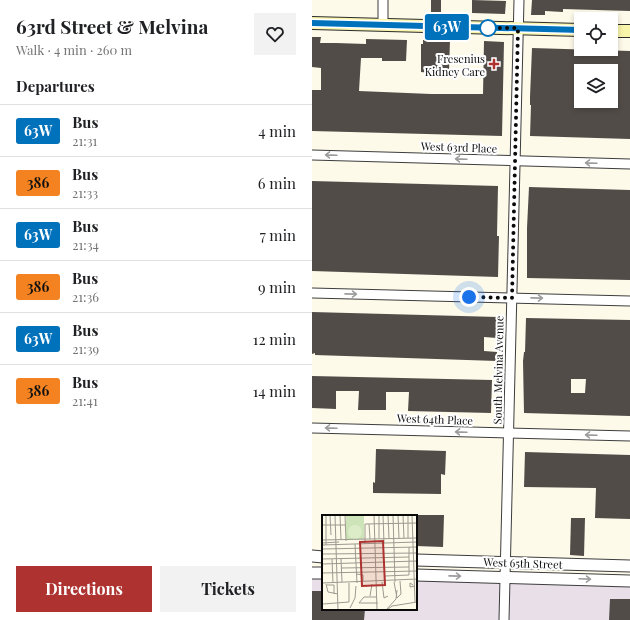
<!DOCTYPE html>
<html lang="en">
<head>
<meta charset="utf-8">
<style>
  :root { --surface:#fff; --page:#f2f2f2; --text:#202124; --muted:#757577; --line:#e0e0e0; --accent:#ad3230 }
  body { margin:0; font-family:"Playfair Display",serif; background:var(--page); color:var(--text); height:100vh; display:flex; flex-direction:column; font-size:15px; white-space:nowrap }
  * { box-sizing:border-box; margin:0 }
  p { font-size:13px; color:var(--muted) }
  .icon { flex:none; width:22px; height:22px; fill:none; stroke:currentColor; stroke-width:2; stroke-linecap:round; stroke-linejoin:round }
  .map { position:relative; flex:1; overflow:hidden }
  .drawer { display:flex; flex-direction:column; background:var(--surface); width:312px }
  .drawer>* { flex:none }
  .badge { padding:0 8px; border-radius:3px; font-size:14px; line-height:26px }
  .buttons { position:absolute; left:262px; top:12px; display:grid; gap:8px }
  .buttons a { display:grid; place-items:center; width:44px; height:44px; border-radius:0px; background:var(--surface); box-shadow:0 2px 6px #0003; font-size:20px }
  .you { position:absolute; width:20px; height:20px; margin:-10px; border:3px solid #fff; border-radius:50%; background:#1a73e8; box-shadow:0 0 0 6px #1a73e833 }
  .map>.badge { position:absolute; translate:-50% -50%; box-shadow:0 0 0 2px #fff }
  h2 { padding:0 16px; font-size:15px; line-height:36px }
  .round { display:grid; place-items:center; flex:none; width:42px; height:42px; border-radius:0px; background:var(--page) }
  .head { display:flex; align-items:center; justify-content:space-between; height:68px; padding:0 16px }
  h1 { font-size:19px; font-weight:700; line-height:30px }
  .button { display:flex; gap:8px; margin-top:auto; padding:8px 16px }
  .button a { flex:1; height:46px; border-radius:0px; background:var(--accent); color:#fff; font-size:16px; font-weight:700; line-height:46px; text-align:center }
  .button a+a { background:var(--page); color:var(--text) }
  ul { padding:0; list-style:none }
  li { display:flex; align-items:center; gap:12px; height:52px; padding:0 16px; border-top:1px solid var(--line) }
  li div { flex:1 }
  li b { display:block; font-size:15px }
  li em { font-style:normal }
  li .badge { min-width:44px; font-weight:700; text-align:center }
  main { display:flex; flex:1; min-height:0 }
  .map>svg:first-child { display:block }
  .industrial { fill:#e8dfe9 }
  .building { fill:#524c48; fill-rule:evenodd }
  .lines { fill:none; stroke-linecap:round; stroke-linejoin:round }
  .minor-casing { stroke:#3d3d3d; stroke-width:11 }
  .tertiary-casing { stroke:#3d3d3d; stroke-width:13 }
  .secondary-casing { stroke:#2c2c2c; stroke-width:14 }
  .minor { stroke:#fff; stroke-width:9 }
  .tertiary { stroke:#fff; stroke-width:11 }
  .secondary { stroke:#f8f4aa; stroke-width:12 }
  .oneway { stroke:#9d9d9d }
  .line-casing { stroke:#fff; stroke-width:9 }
  .line { stroke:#0072bc; stroke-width:6 }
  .walk { stroke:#0a0a0a; stroke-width:4; stroke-dasharray:0 7.2 }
  .stop-dot { fill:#fff; stroke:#0072bc; stroke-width:2 }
  .poi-dot { fill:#ad3230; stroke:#fff; stroke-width:1.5 }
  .labels { text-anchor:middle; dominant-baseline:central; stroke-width:4; stroke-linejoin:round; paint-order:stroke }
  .poi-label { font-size:11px; fill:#0a0a0a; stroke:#fff; text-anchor:end }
  .street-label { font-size:11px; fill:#0a0a0a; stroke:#fff }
  .inset-road { fill:none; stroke:#9c9a90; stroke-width:1 }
  .view { fill:#ad3230; fill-opacity:0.15; stroke:#ad3230; stroke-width:2 }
  .inset-edge { fill:none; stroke:#0a0a0a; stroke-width:2 }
</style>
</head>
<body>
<main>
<section class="drawer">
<div class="head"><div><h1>63rd Street &amp; Melvina</h1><p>Walk · 4 min · 260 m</p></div><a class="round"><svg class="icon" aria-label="heart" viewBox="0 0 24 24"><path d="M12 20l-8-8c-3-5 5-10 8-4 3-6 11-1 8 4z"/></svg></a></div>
<h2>Departures</h2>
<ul>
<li><span class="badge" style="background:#0072bc;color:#fff">63W</span><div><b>Bus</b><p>21:31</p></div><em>4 min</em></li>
<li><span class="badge" style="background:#f58220;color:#111">386</span><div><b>Bus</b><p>21:33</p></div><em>6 min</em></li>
<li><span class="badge" style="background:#0072bc;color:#fff">63W</span><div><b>Bus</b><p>21:34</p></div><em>7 min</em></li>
<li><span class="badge" style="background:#f58220;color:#111">386</span><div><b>Bus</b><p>21:36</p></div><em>9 min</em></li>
<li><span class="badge" style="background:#0072bc;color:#fff">63W</span><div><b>Bus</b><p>21:39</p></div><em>12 min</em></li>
<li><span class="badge" style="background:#f58220;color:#111">386</span><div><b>Bus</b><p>21:41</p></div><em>14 min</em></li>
</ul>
<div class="button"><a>Directions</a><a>Tickets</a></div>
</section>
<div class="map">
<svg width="318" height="620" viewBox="0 0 318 620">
  <rect width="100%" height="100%" fill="#fdfaea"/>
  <polygon class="industrial" points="0,577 11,577 11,609 104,609 104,579 318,584 318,620 0,620"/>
  <g class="building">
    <rect x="119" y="0" width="10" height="13"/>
    <polygon points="160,0 194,1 193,14 160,13"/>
    <polygon points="220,0 318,0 318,11 251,9 251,12 233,11 233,15 219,15"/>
    <polygon points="0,37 9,37 8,43 24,43 54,44 54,39 95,40 94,61 70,61 70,58 49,58 47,91 119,94 171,94 172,41 192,42 190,136 0,131 0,90 9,90 9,68 0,67"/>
    <polygon points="111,40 138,40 137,72 130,72 130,74 109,72 109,44 111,44"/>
    <path d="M 220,48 L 318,51 L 318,139 L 218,136 L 219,105 L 218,105 L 218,97 ZM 269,71 L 299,71 L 299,74 L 301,74 L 300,99 L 299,99 L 299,101 L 269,101 Z"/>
    <polygon points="0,181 186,186 185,236 187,236 186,277 0,271"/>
    <polygon points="217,187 318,190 318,280 215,278 215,228"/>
    <polygon points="0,312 186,317 185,338 172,337 172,351 185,352 185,361 3,355 3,353 0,354"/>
    <path d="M 214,318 L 318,320 L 318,416 L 212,413 L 211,361 L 212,352 L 213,352 ZM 259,379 L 274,379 L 273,393 L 259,393 Z"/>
    <polygon points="0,376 180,380 179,413 96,411 97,392 74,392 74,410 46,410 47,391 24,391 24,409 0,408"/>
    <polygon points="64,449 134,451 133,475 129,474 129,494 61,493 61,482 63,483"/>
    <polygon points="213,452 318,455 318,519 283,518 284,488 212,487"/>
    <polygon points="104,515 132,515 131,547 104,546"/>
    <polygon points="259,518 273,518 272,556 258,555"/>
    <polygon points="0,591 11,591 11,609 53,609 52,620 0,620"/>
    <polygon points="298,599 318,599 318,620 297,620"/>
  </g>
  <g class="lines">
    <defs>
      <g id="minor">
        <polyline points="71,25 71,0"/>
        <polyline points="0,155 318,164"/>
        <polyline points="0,293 318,301"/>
        <polyline points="0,428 318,436"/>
        <polyline points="192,620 207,0"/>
      </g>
      <g id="tertiary">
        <polyline points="0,556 11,557"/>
        <polyline points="104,560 318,566"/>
        <polyline points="0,573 11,573"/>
        <polyline points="104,575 318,581"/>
      </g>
      <g id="secondary">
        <polyline points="0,23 269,30"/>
        <polyline points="299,31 318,31"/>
      </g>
    </defs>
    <use href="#minor" class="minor-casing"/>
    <use href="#tertiary" class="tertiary-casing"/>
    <use href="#secondary" class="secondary-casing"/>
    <use href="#minor" class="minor"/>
    <use href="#tertiary" class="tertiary"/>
    <use href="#secondary" class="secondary"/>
  </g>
  <defs><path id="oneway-shaft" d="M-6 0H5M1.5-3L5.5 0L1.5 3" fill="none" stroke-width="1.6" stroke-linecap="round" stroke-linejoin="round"/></defs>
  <g class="oneway">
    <use href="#oneway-shaft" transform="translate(19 155) rotate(-178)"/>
    <use href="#oneway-shaft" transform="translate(149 159) rotate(-178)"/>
    <use href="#oneway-shaft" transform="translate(279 163) rotate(-178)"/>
    <use href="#oneway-shaft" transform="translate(39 294) rotate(1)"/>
    <use href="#oneway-shaft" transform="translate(225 298) rotate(1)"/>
    <use href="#oneway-shaft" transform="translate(19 428) rotate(-178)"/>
    <use href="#oneway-shaft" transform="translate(149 432) rotate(-178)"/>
    <use href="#oneway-shaft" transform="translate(279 435) rotate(-178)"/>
    <use href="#oneway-shaft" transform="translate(143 576) rotate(1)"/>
    <use href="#oneway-shaft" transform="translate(273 579) rotate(2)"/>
  </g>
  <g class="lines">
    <defs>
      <polyline id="line" points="0,23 269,30"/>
    </defs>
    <use href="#line" class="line-casing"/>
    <use href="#line" class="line"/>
    <polyline class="walk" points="157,297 200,298 206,28 176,28"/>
  </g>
  <circle class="stop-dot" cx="176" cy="28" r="8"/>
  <path class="poi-dot" d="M180 58h4v4h4v4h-4v4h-4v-4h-4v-4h4z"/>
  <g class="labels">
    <g class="poi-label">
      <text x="173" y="58">Fresenius<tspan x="173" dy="13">Kidney Care</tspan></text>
    </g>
    <g class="street-label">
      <text transform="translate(147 147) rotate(2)">West 63rd Place</text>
      <text transform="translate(186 370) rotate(-89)">South Melvina Avenue</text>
      <text transform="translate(123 419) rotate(2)">West 64th Place</text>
      <text transform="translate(211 563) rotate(2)">West 65th Street</text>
    </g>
  </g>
  <g transform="translate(10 515)">
    <rect width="95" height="95" fill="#fdfaea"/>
    <path d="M 24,0 L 42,0 L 42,24 L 24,24 Z" fill="#cce4b7"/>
    <path d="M26 17a7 7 0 1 1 14 0a7 7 0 1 1-14 0Z" fill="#ddecc8"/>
    <path class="inset-road" d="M 4,0 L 4,30M 8,0 L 9,20M 13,0 L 16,95M 18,0 L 19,24M 23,0 L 24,26M 52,0 L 55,95M 57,0 L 57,23M 61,0 L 62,28M 66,0 L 67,23M 71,0 L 73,67M 76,0 L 77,23M 81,0 L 82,23M 86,0 L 86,23M 90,0 L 93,87M 47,9 L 48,24M 0,10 L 23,10M 0,25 L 95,23M 0,28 L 17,27M 33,29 L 35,68M 43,29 L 43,9 L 95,8M 0,30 L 95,27M 0,34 L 95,32M 0,39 L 95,38M 0,44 L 87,42M 10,44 L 11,68M 19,44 L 20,67M 0,49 L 95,46M 19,53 L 87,52M 0,58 L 95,56M 34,59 L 41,60 L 41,66M 63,61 L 87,60 L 87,32M 60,67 L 62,83 L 66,81M 72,67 L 75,83 L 79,79 L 78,66M 0,68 L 95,64M 4,69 L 6,77 L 16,79M 5,70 L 12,70 L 12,79M 91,70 L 88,68 L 88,72 L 93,71M 48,81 L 50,69M 54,82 L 42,82 L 37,88 L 56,88M 1,89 L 27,87 L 27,68M 28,93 L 33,83 L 34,71M 64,95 L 74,84 L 75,75M 65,95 L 70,91 L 95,87"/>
    <path class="view" d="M 61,26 L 63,70 L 40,71 L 38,27 Z"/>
    <rect width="95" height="95" class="inset-edge"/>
  </g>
</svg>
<div class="buttons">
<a><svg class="icon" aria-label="locate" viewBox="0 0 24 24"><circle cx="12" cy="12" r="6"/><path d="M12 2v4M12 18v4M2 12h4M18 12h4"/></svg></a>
<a><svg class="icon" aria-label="layers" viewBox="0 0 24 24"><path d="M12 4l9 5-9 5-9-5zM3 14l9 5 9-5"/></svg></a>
</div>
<div class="you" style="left:157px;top:297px"></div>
<b class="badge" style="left:135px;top:27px;background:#0072bc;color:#fff">63W</b>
</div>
</main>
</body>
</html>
